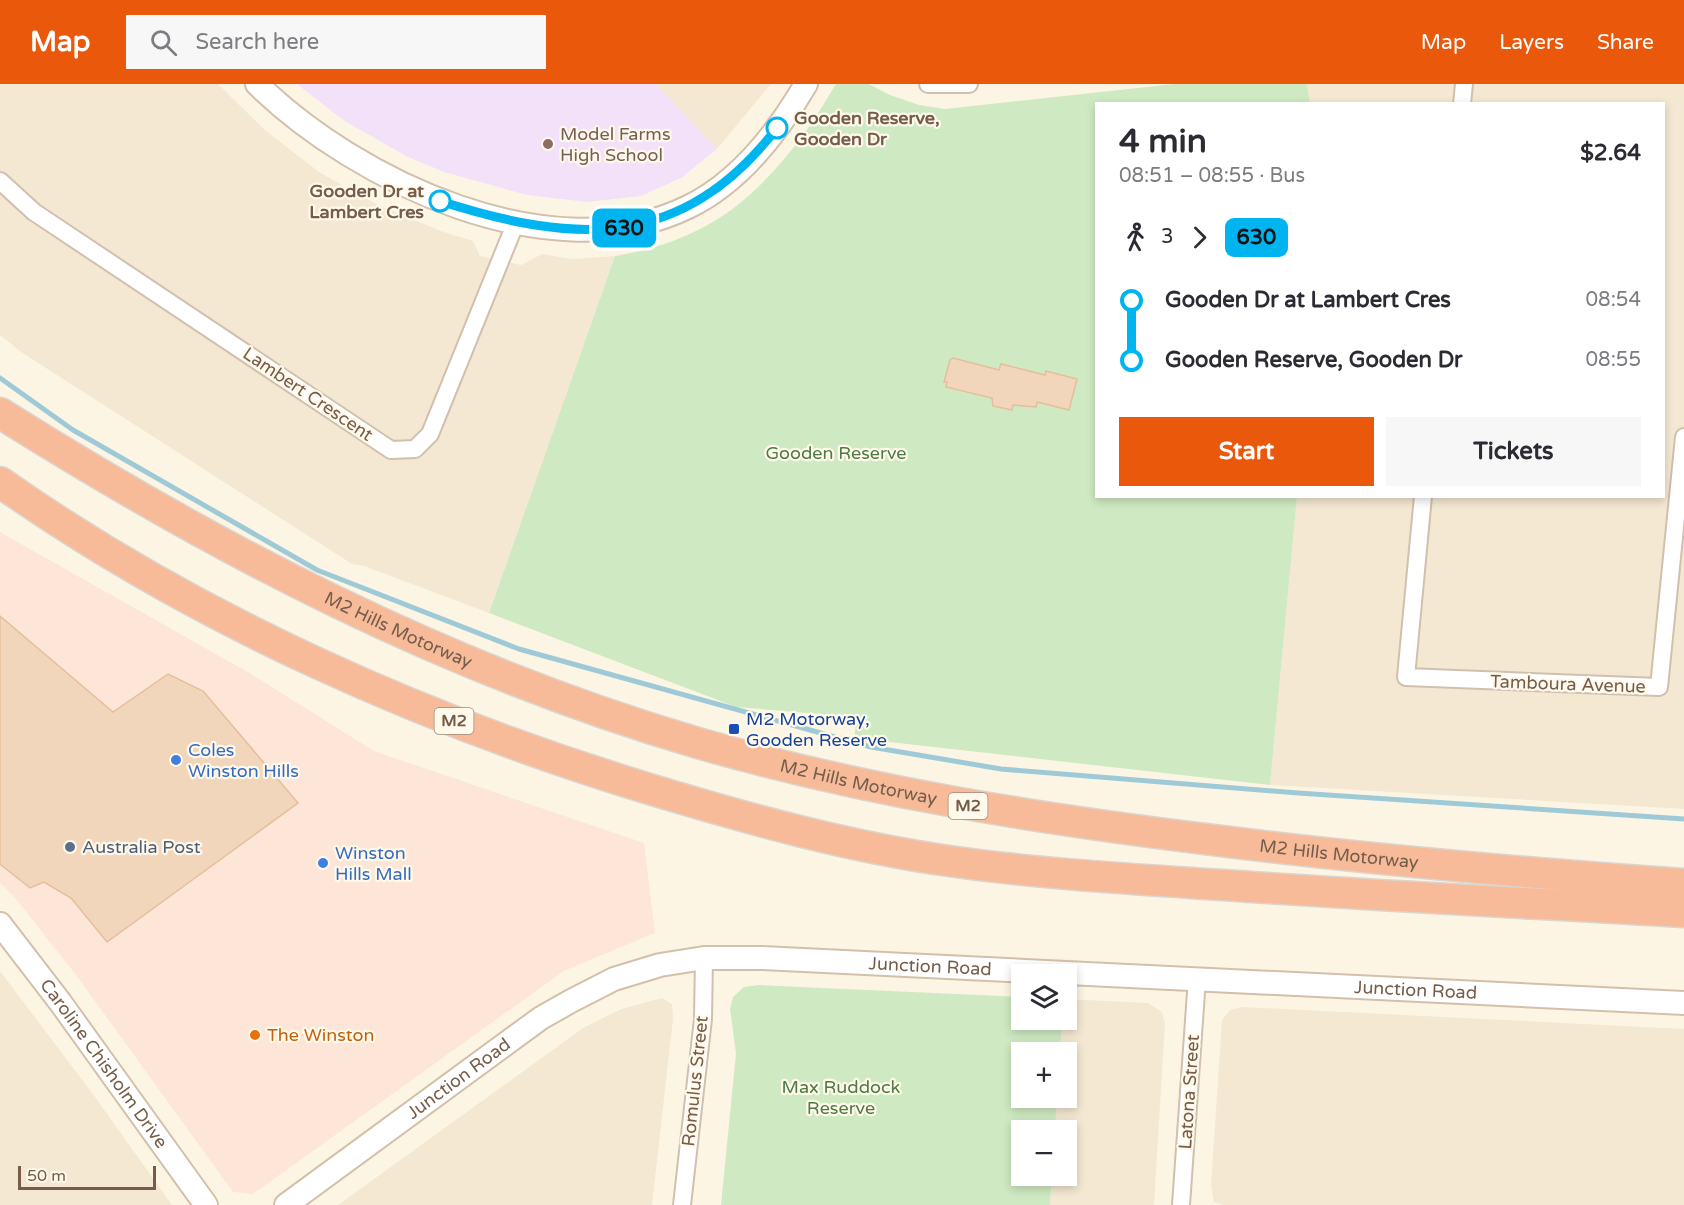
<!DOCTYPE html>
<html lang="en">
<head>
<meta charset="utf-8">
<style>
  :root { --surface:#fff; --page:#f7f7f7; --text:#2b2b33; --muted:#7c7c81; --accent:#ea580c }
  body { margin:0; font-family:"Varela Round",sans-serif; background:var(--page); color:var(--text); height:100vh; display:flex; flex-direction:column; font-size:22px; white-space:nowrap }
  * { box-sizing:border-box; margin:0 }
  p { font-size:20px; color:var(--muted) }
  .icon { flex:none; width:33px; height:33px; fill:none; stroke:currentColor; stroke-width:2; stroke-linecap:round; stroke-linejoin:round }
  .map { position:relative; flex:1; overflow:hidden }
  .details { position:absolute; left:1095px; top:18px; width:570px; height:396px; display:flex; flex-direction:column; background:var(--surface); border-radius:0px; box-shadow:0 3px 9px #0003 }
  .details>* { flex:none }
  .badge { padding:0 12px; border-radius:9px; font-size:21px; line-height:39px }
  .tools { position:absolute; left:1011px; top:880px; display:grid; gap:12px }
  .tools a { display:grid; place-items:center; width:66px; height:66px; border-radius:0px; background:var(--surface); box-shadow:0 3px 9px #0003; font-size:30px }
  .scale { position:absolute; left:18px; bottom:15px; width:138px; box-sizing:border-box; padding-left:6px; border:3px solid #755d49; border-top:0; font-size:16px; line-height:21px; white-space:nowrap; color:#755d49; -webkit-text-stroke:4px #fff9eb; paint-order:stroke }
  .map>.badge { position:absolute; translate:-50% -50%; box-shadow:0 0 0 3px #fff }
  .legs { display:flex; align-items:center; gap:9px; height:66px; padding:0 24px; font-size:20px }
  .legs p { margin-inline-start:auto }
  .summary { display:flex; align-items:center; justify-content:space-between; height:102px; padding:0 24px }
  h1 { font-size:33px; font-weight:700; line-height:45px }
  .primary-button { display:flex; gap:12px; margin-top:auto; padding:12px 24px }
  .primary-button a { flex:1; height:69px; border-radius:0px; background:var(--accent); color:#fff; font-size:24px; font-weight:700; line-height:69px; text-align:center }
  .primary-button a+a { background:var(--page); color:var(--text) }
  ul { padding:0 24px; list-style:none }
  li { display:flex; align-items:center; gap:21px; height:60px; font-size:22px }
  li i { display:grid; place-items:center; width:9px; height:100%; margin:0 8px; background:currentColor }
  li i::after { content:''; width:15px; height:15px; margin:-8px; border:4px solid; border-radius:50%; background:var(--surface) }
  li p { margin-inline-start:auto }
  li:first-child i { background:linear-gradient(#0000 50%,currentColor 0) }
  li:last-child i { background:linear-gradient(currentColor 50%,#0000 0) }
  header { display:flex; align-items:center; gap:36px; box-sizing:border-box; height:84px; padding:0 30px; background:var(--accent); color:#fff }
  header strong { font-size:28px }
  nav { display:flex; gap:33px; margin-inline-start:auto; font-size:21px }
  .search { width:420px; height:54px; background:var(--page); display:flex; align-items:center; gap:15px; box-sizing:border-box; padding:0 21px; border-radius:0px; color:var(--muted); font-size:22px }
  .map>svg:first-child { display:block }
  .residential { fill:#f4e8d2 }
  .commercial { fill:#fde6d8 }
  .education { fill:#f2e1f9 }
  .green { fill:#cfeac2 }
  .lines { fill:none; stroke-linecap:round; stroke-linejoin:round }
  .stream { stroke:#9ecad8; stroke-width:5 }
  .building { fill:#f2d6bb; stroke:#e5be9c; stroke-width:1.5 }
  .street-casing { stroke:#d0c0ad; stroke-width:20 }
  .secondary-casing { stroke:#d3c0aa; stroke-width:26 }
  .highway-casing { stroke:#dbd5d0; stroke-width:33 }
  .street { stroke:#fff; stroke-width:16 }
  .secondary { stroke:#fff; stroke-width:22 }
  .highway { stroke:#f7bb9a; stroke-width:30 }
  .line-1-casing { stroke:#fff; stroke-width:14 }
  .line-1 { stroke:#00b5ef; stroke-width:9 }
  .stop-1-dot { fill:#fff; stroke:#00b5ef; stroke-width:3 }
  .education-dot { fill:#8d6e63; stroke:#fff9eb; stroke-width:2 }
  .transit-dot { fill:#1a4fb4; stroke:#fff9eb; stroke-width:2 }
  .shop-dot { fill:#3f7fe0; stroke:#fff9eb; stroke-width:2 }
  .service-dot { fill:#5c6f8a; stroke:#fff9eb; stroke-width:2 }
  .food-dot { fill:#e8710a; stroke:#fff9eb; stroke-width:2 }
  .labels { text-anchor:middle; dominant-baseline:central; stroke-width:4.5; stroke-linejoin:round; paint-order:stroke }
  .shield { fill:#fff9eb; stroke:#9e8c7a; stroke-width:1.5 }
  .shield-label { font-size:16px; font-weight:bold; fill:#755d49 }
  .stop-label { font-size:18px; font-weight:bold; fill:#755d49; stroke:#fff9eb; text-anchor:start }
  .education-label { font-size:18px; fill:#785e54; stroke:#fff9eb; text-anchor:start }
  .street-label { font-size:18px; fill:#755d49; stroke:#fff9eb }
  .park-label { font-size:18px; fill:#4d7b41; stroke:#fff9eb }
  .transit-label { font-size:18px; fill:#164399; stroke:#fff9eb; text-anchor:start }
  .shop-label { font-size:18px; fill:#366cbe; stroke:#fff9eb; text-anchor:start }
  .service-label { font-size:18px; fill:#4e5e75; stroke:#fff9eb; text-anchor:start }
  .food-label { font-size:18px; fill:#c56008; stroke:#fff9eb; text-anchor:start }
</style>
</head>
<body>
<header>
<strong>Map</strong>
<div class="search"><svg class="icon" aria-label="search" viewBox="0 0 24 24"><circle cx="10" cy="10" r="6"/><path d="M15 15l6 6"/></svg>Search here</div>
<nav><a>Map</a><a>Layers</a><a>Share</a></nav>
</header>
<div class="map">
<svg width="1684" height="1121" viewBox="0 0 1684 1121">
  <rect width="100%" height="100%" fill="#fdf5e4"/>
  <g class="residential">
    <polygon points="0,0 218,0 265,46 319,88 378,121 441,147 473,157 480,172 521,181 542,170 572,175 615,172 489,529 364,482 352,480 21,268 0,251"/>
    <polygon points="656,0 771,0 717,65"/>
    <polygon points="1307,0 1684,0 1684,725 1270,701 1297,413 1664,412 1664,20 1310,19"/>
    <polygon points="0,887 95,1013 172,1121 0,1121"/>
    <polygon points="662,914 672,920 673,935 652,1121 338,1121 583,944 621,925"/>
    <polygon points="1067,915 1148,919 1162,928 1165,939 1154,1121 1050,1121 1052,1092 1066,1092 1066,1047 1055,1047 1057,1014 1066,1014 1066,969 1060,969 1062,936 1066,936"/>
    <polygon points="1243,923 1684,945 1684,1121 1223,1121 1214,1118 1211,1101 1222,936 1230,926"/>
  </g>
  <polygon class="commercial" points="0,448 253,591 374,667 644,759 655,849 564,887 253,1110 233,1108 76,891 16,815 0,799"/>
  <polygon class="education" points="297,0 656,0 717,65 681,94 641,112 587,118 527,111 444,88 406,72 343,36"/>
  <g class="green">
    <path d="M 836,0 L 869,0 L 890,11 L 919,21 L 945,25 L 1174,0 L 1307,0 L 1310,19 L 1096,20 L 1096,412 L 1297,413 L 1270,701 L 854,654 L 857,633 L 736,623 L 489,529 L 615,172 C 707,156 755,117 809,43 C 819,29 827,14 836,0 Z"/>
    <polygon points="759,901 1021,913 1022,936 1062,936 1060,969 1022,969 1022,1014 1057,1014 1055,1047 1022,1047 1022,1092 1052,1092 1050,1121 721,1121 736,969 730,925 733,913 744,903"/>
  </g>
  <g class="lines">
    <polyline class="stream" points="0,294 73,346 317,486 519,565 871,663 1001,685 1298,709 1684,735"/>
  </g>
  <g class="building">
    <polygon points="953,274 999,286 1001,280 1045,291 1046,287 1077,295 1069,326 1037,318 1036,323 1013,321 1012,326 993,322 992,314 946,303 947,298 944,298 950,276"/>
    <polygon points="0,532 113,628 168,590 203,607 298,719 107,858 71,814 44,798 30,804 0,780"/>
  </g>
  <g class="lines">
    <defs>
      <g id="street">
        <polyline points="928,0 969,0"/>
        <polyline points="1462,20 1464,0"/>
        <polyline points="0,97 34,128 391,366 415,365 430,350 516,138"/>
        <polyline points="1423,412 1406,593 1659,603 1684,353"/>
        <polyline points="682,1121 703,935 704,874"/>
        <polyline points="1181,1121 1197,894"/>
      </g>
      <g id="secondary">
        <path d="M 257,0 C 356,97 552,190 688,123 C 740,98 778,48 806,0"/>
        <path id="s1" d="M 0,840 L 60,918 L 206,1121"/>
        <path id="s2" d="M 286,1121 L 541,934 L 571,917 L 614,895 L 660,881 L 704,874 L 762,874 L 1684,919"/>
      </g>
      <g id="highway">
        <path id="s3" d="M 0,329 C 221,468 446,585 698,659 C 864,707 1034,734 1205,755 C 1364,775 1524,789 1684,800"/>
        <path d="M 0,398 C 196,536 427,638 656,707 C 752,736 850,763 949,777 C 1040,790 1132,795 1223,801 C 1377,812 1530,819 1684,828"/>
      </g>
    </defs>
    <use href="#street" class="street-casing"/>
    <use href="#secondary" class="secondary-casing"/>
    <use href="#highway" class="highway-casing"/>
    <use href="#street" class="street"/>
    <use href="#secondary" class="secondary"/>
    <use href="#highway" class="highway"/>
  </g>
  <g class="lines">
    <defs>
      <path id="line-1" d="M 440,117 C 577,161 682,166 777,44"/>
    </defs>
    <use href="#line-1" class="line-1-casing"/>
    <use href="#line-1" class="line-1"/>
  </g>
  <g class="stop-1-dot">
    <circle cx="777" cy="44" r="10"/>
    <circle cx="440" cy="117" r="10"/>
  </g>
  <circle class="education-dot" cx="548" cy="60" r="6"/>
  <rect class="transit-dot" x="728" y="639" width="12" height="12" rx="3"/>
  <g class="shop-dot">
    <circle cx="176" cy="676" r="6"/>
    <circle cx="323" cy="779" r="6"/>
  </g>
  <circle class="service-dot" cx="70" cy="763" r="6"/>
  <circle class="food-dot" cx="255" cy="951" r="6"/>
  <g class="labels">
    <g class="shield">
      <rect x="434.5" y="624" width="39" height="26" rx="4.5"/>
      <rect x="948.5" y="709" width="39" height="26" rx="4.5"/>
    </g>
    <g class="shield-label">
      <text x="454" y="637">M2</text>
      <text x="968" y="722">M2</text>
    </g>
    <g class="stop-label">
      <text x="794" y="34">Gooden Reserve,<tspan x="794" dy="21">Gooden Dr</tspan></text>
      <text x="424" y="107" text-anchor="end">Gooden Dr at<tspan x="424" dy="21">Lambert Cres</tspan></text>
    </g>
    <g class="education-label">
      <text x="560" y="50">Model Farms<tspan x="560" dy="21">High School</tspan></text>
    </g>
    <g class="street-label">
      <text transform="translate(308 310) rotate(34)">Lambert Crescent</text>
      <text stroke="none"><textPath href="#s3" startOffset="454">M2 Hills Motorway</textPath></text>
      <text transform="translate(1568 600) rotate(2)">Tamboura Avenue</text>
      <text stroke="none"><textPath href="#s3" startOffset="940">M2 Hills Motorway</textPath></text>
      <text stroke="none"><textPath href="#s3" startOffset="1426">M2 Hills Motorway</textPath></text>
      <text stroke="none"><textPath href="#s2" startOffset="718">Junction Road</textPath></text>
      <text stroke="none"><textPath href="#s2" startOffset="1204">Junction Road</textPath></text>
      <text stroke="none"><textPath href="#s1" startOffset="174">Caroline Chisholm Drive</textPath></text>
      <text stroke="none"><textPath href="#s2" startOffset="214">Junction Road</textPath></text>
      <text transform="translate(695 997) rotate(-84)">Romulus Street</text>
      <text transform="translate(1189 1008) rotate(-86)">Latona Street</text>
    </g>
    <g class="park-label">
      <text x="836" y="369">Gooden Reserve</text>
      <text x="841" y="1003">Max Ruddock<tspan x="841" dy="21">Reserve</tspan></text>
    </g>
    <g class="transit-label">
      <text x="746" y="635">M2 Motorway,<tspan x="746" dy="21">Gooden Reserve</tspan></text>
    </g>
    <g class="shop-label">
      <text x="188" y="666">Coles<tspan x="188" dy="21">Winston Hills</tspan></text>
      <text x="335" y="769">Winston<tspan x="335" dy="21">Hills Mall</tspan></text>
    </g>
    <g class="service-label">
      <text x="82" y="763">Australia Post</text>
    </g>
    <g class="food-label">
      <text x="267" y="951">The Winston</text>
    </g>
  </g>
</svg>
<div class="tools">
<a><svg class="icon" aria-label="layers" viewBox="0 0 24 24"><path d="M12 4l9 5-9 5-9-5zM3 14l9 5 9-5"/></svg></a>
<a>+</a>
<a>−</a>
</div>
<div class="scale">50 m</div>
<b class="badge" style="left:624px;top:144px;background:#00b5ef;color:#111">630</b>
<section class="details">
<div class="summary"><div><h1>4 min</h1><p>08:51 – 08:55 · Bus</p></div><b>$2.64</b></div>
<div class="legs"><svg class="icon" aria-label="walk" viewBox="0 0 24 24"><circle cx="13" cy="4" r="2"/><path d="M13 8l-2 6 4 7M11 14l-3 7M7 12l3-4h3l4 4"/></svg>3<svg class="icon" aria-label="forward" viewBox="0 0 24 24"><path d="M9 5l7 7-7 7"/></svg><b class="badge" style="background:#00b5ef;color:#111">630</b></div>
<ul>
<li><i style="color:#00b5ef"></i><b>Gooden Dr at Lambert Cres</b><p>08:54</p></li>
<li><i style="color:#00b5ef"></i><b>Gooden Reserve, Gooden Dr</b><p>08:55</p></li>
</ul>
<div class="primary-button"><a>Start</a><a>Tickets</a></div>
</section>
</div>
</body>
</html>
